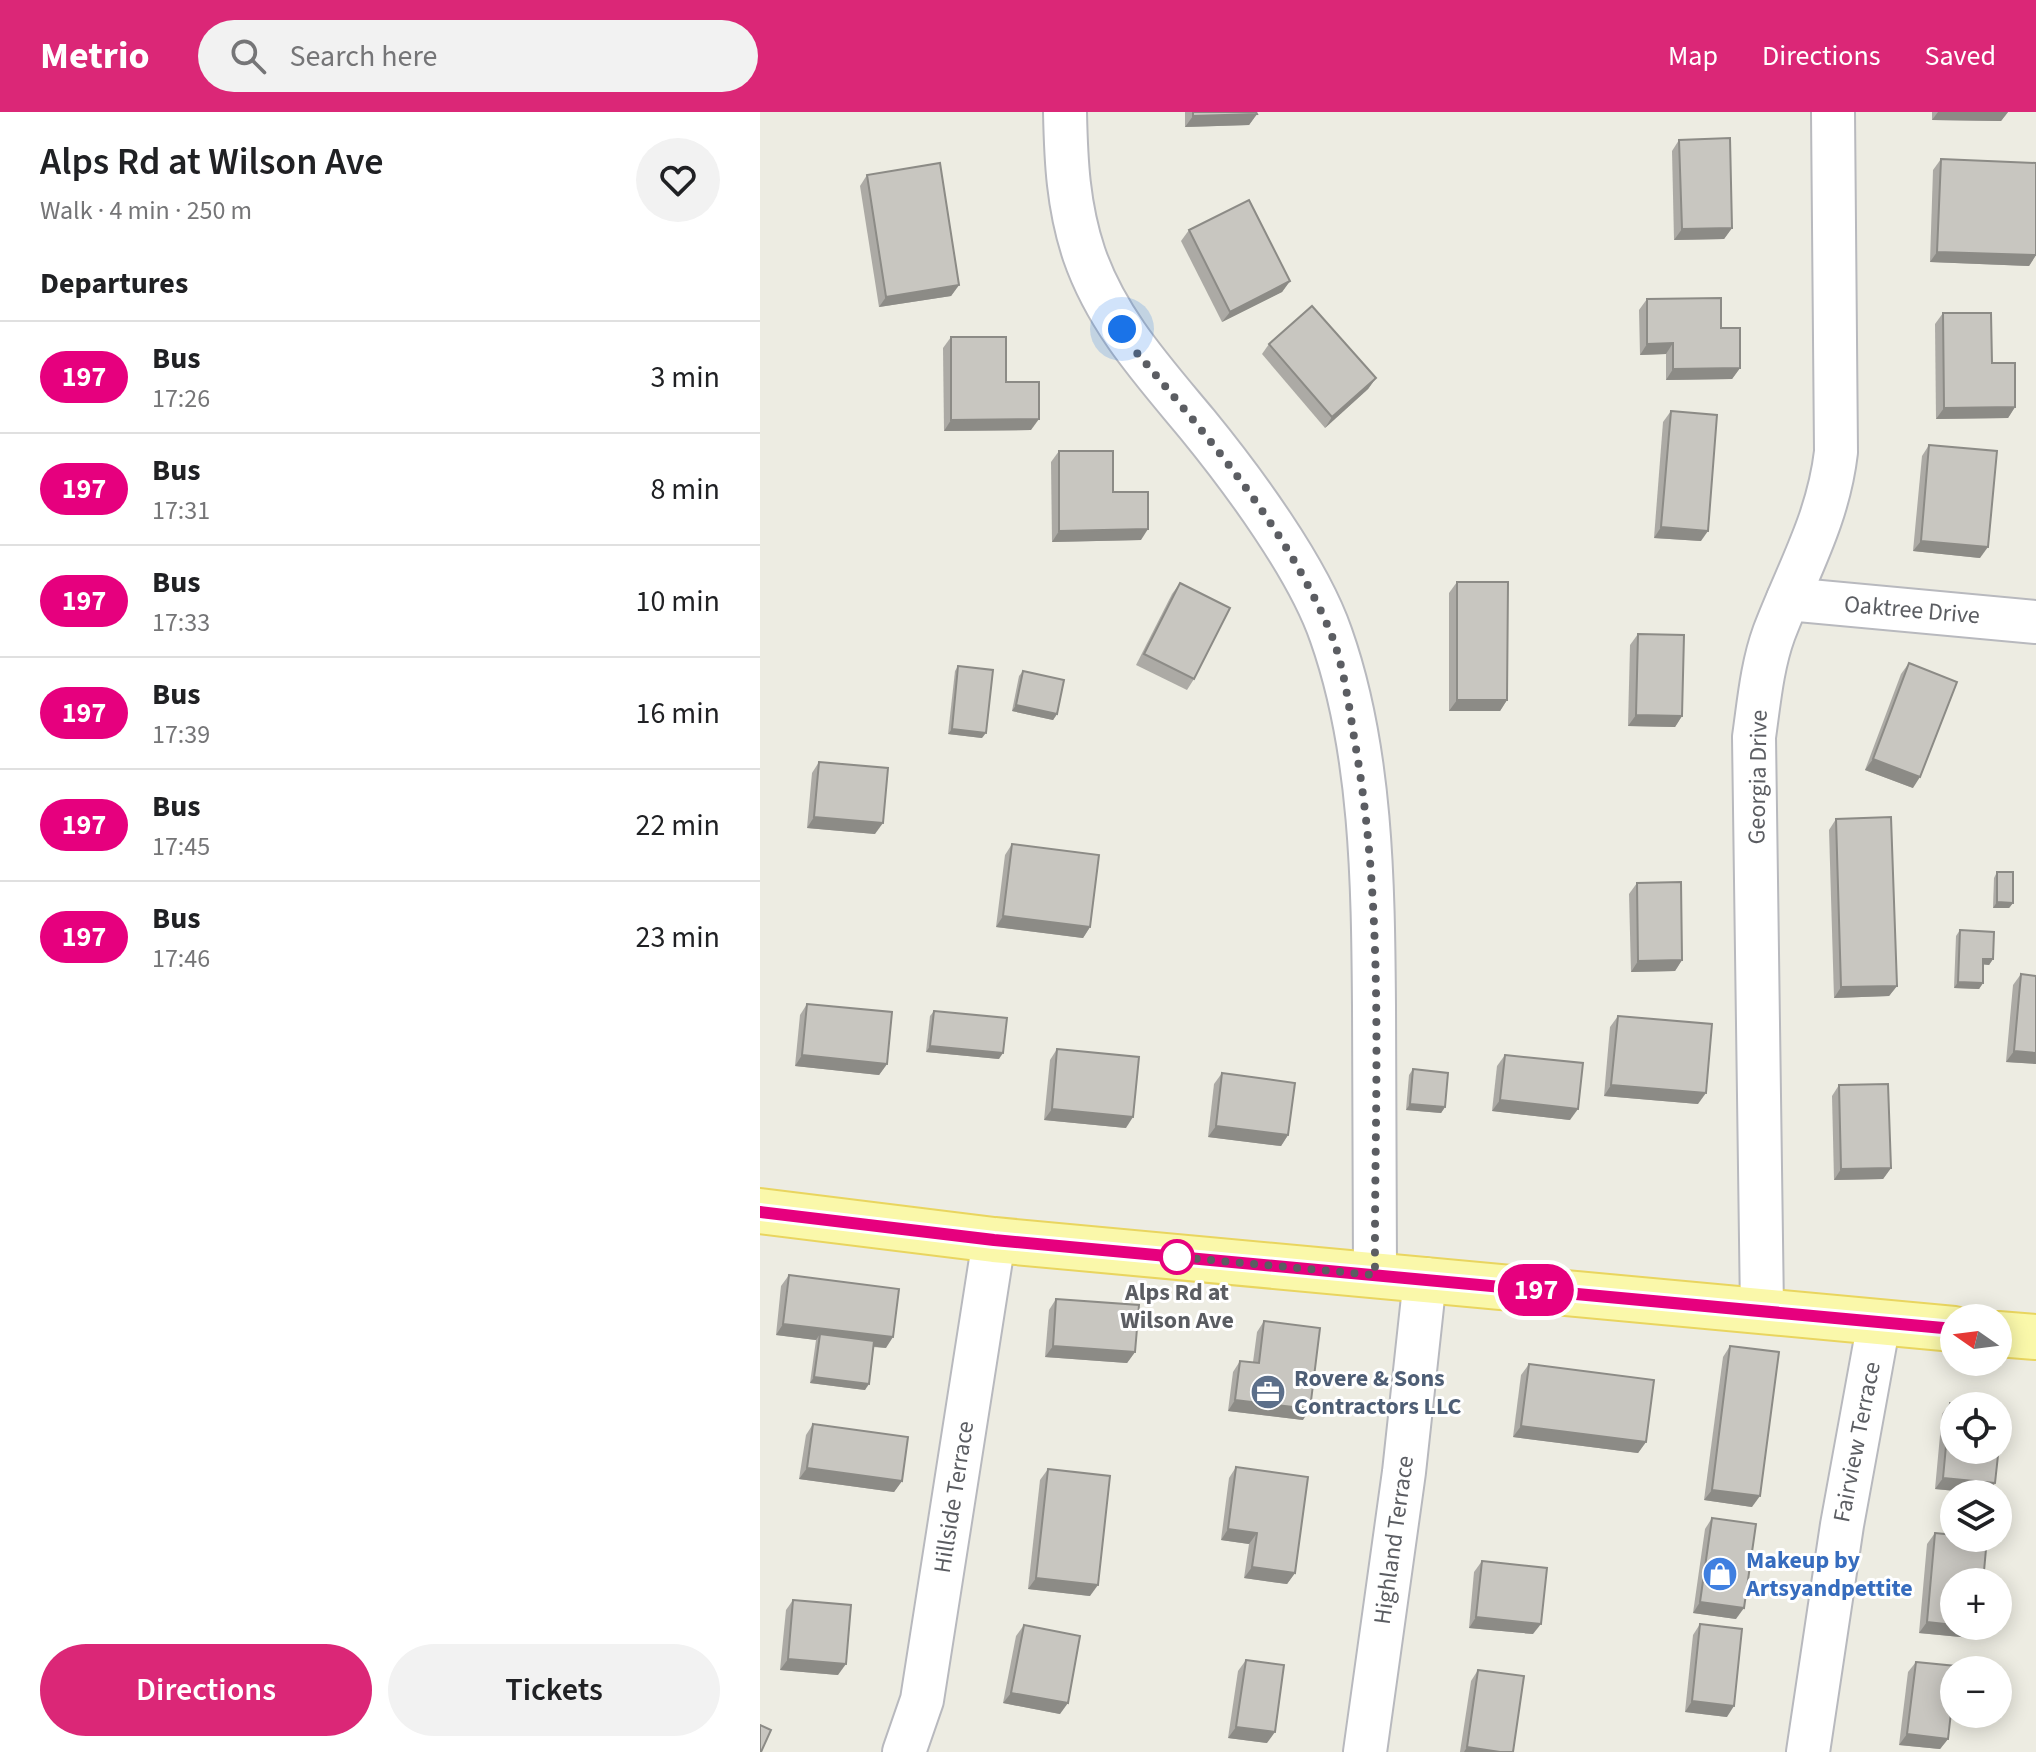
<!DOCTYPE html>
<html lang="en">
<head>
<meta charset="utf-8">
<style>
  :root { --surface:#fff; --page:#f2f2f2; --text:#202124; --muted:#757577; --line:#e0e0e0; --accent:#db2777 }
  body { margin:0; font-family:"Source Sans 3",sans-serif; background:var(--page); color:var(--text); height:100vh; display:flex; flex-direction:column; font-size:30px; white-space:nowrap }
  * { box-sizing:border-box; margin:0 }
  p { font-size:26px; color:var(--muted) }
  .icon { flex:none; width:44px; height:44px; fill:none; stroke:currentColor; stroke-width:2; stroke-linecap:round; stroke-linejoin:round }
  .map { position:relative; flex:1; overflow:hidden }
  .drawer { display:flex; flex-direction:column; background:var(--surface); width:760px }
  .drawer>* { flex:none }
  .badge { padding:0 16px; border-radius:26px; font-size:28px; line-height:52px }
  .needle { width:52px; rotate:284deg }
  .tools { position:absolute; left:1180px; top:1192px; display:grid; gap:16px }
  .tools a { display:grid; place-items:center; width:72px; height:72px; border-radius:50%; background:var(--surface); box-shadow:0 4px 20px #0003; font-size:40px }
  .you { position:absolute; width:40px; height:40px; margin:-20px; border:6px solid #fff; border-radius:50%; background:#1a73e8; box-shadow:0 0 0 12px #1a73e833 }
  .map>.badge { position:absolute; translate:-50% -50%; box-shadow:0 0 0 4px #fff }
  h2 { padding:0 40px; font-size:30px; line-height:72px }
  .round { display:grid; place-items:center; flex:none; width:84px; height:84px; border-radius:42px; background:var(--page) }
  .summary { display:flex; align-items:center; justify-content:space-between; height:136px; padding:0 40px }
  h1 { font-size:38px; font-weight:600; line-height:60px }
  .primary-button { display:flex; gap:16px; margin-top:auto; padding:16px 40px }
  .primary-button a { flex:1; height:92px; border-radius:48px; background:var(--accent); color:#fff; font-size:32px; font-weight:600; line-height:92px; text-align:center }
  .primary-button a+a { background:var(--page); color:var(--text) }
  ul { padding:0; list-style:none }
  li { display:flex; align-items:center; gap:24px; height:112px; padding:0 40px; border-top:2px solid var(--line) }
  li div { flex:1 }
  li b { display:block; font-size:30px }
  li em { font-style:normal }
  li .badge { min-width:88px; font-weight:700; text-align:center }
  header { display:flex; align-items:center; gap:48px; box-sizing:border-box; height:112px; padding:0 40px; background:var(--accent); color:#fff }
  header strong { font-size:38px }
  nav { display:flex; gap:44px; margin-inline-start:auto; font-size:28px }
  .search { width:560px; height:72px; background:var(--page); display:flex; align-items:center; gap:20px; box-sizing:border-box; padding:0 28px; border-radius:44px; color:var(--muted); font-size:30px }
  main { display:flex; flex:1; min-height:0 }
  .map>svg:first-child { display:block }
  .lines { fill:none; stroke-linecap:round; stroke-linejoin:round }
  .minor-casing { stroke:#b8b9be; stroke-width:46 }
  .major-casing { stroke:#e9d55f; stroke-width:48 }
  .minor { stroke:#fff; stroke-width:42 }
  .major { stroke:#faf8aa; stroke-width:44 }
  .wall { fill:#acaaa5 }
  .shaded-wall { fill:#8c8b86 }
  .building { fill:#c8c6c0; stroke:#8c8b86; stroke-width:2 }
  .line-casing { stroke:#fff; stroke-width:18 }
  .line { stroke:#e6007e; stroke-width:12 }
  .walk { stroke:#5b5d62; stroke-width:8; stroke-dasharray:0 14.4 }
  .stop-dot { fill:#fff; stroke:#e6007e; stroke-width:4 }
  .labels { text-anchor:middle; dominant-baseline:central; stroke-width:6; stroke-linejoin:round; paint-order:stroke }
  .street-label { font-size:24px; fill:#5b5d62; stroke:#fff }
  .stop-label { font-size:24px; font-weight:bold; fill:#5b5d62; stroke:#fff }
  .service-label { font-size:24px; font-weight:bold; fill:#4e5e75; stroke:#fff; text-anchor:start }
  .shop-label { font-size:24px; font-weight:bold; fill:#366cbe; stroke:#fff; text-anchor:start }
</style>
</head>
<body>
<header>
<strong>Metrio</strong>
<div class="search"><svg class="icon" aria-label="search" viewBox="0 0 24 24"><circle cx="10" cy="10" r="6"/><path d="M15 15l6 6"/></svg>Search here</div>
<nav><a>Map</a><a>Directions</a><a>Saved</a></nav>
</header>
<main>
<section class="drawer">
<div class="summary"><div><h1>Alps Rd at Wilson Ave</h1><p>Walk · 4 min · 250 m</p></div><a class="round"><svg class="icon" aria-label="heart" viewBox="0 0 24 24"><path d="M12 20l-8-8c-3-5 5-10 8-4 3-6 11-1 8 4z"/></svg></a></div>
<h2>Departures</h2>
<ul>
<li><span class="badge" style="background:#e6007e;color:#fff">197</span><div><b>Bus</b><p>17:26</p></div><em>3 min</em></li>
<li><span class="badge" style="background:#e6007e;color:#fff">197</span><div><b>Bus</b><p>17:31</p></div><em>8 min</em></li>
<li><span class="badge" style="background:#e6007e;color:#fff">197</span><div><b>Bus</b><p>17:33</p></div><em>10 min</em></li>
<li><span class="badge" style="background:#e6007e;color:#fff">197</span><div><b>Bus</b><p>17:39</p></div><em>16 min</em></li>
<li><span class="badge" style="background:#e6007e;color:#fff">197</span><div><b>Bus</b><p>17:45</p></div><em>22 min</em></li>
<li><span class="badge" style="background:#e6007e;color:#fff">197</span><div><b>Bus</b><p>17:46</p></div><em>23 min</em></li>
</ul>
<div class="primary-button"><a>Directions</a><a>Tickets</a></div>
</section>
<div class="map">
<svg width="1276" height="1640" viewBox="0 0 1276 1640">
  <rect width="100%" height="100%" fill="#edece2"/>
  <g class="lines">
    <defs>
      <g id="minor">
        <path d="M 305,0 C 306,49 308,94 324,142 C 347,209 393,259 437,312 C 482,367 548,456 571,523 C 612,639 613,772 614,894 C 614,983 615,1073 615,1163"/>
        <polyline points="1028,487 1276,510"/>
        <path d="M 1002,1199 L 994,625 C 999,590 1002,554 1014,521 C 1038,458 1068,408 1076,340 L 1073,0"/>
        <polyline points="144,1640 162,1588 234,1128"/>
        <polyline points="605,1640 644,1360 665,1167"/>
        <polyline points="1048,1640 1082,1413 1119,1210"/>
      </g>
      <g id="major">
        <polyline points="0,1099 234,1128 1194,1217"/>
        <polyline points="1238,1222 1276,1225"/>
      </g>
    </defs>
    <use href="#minor" class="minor-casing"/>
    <use href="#major" class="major-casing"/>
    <use href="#minor" class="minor"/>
    <use href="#major" class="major"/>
  </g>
  <g class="wall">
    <polygon points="425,0 496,0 497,2 489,13 425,15"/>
    <polygon points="1172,0 1248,0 1241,9 1172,8"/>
    <polygon points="919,28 972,116 964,127 914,128 912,39"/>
    <polygon points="1181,47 1276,143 1269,154 1170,150 1173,58"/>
    <polygon points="107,63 199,173 191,184 119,195 100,74"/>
    <polygon points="429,118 530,169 522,180 462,210 421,129"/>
    <polygon points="887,187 961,216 980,256 972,267 906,268 906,242 880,243 879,198"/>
    <polygon points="1183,201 1232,251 1255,295 1248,306 1176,307 1175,212"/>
    <polygon points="191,225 246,270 271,318 184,319 183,236"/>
    <polygon points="509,232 616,266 608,277 565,316 502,242"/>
    <polygon points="911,299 941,429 894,426 903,310"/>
    <polygon points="1169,333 1220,446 1153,439 1162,344"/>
    <polygon points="299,339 353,380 381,428 292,430 291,350"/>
    <polygon points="697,470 747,588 740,599 689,599 689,481"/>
    <polygon points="420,471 434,567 427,578 376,553 412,482"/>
    <polygon points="878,522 922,604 915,615 868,614 870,533"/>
    <polygon points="1149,551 1153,676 1105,658 1141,562"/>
    <polygon points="198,554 222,626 188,622 195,559"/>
    <polygon points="263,559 297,602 293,608 252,599 259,564"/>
    <polygon points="59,650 115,722 47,716 52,661"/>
    <polygon points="1076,707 1137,874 1129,884 1074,886 1069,718"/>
    <polygon points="252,732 330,815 323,826 236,815 245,743"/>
    <polygon points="1237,760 1253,791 1249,796 1233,796 1234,766"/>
    <polygon points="877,771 922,848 915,859 871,860 869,782"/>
    <polygon points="1200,818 1233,847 1229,853 1223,852 1223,871 1219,877 1194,876 1196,824"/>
    <polygon points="1261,862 1276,952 1246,950 1253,873"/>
    <polygon points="47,892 127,952 119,963 35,954 40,903"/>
    <polygon points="174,899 239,947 166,940 170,904"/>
    <polygon points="858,904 938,992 844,984 850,915"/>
    <polygon points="297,937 366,1016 284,1008 290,948"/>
    <polygon points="745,943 810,1008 732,999 737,954"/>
    <polygon points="653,957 685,995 681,1001 646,998 649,963"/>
    <polygon points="462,961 528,1023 521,1034 448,1025 454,972"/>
    <polygon points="1079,973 1131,1056 1123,1067 1074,1068 1072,984"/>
    <polygon points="29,1163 126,1236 113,1235 105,1278 50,1271 56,1228 16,1223 21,1174"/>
    <polygon points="296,1187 375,1240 367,1251 285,1245 289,1198"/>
    <polygon points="504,1209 543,1308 468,1299 473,1260 480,1249 493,1250 497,1220"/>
    <polygon points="970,1234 992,1395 944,1388 963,1245"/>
    <polygon points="769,1252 886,1330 878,1341 753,1325 761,1263"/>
    <polygon points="1190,1291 1235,1371 1228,1382 1175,1377 1182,1302"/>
    <polygon points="53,1312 142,1369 134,1380 39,1367 46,1323"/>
    <polygon points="476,1355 535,1461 527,1472 484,1466 489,1432 461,1428 469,1366"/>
    <polygon points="288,1357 330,1484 268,1477 280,1368"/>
    <polygon points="952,1406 976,1507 933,1501 945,1417"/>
    <polygon points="1175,1421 1211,1526 1159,1521 1167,1432"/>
    <polygon points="722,1449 773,1522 709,1516 714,1460"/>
    <polygon points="33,1488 78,1563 20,1558 26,1498"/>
    <polygon points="940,1512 967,1605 925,1600 933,1523"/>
    <polygon points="264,1513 300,1602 243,1591 256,1524"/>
    <polygon points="486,1548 507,1631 468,1626 478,1559"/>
    <polygon points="1156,1550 1188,1627 1180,1637 1139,1633 1148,1560"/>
    <polygon points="718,1558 753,1640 700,1640 711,1569"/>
  </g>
  <g class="shaded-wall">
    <polygon points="1178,0 1248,0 1241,9 1172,8"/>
    <polygon points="497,2 489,13 425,15 433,4"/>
    <polygon points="972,116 964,127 914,128 922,117"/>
    <polygon points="1177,140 1276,143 1269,154 1170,150"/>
    <polygon points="530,169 522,180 462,210 470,200"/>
    <polygon points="199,173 191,184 119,195 126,185"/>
    <polygon points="913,231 906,242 880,243 887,232"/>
    <polygon points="980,256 972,267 906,268 913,257"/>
    <polygon points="616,266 608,277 565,316 572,305"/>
    <polygon points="1255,295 1248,306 1176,307 1184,296"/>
    <polygon points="279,307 271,318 184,319 191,308"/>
    <polygon points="901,415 948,419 941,429 894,426"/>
    <polygon points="388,417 381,428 292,430 299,419"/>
    <polygon points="1161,429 1228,435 1220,446 1153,439"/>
    <polygon points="697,588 747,588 740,599 689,599"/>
    <polygon points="256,593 297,602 293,608 252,599"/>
    <polygon points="876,603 922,604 915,615 868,614"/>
    <polygon points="192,617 226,621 222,626 188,622"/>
    <polygon points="1113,647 1160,665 1153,676 1105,658"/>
    <polygon points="54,705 123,711 115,722 47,716"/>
    <polygon points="1237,790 1253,791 1249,796 1233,796"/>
    <polygon points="243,804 330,815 323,826 236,815"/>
    <polygon points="1223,847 1233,847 1229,853 1219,852"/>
    <polygon points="922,848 915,859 871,860 878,849"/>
    <polygon points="1198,870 1223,871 1219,877 1194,876"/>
    <polygon points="1137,874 1129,884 1074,886 1081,875"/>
    <polygon points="170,934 243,941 239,947 166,940"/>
    <polygon points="1254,939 1276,941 1276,952 1246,950"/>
    <polygon points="42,943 127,952 119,963 35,954"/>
    <polygon points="851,973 946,981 938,992 844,984"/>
    <polygon points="740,988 818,997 810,1008 732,999"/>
    <polygon points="650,992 685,995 681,1001 646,998"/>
    <polygon points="292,997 373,1005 366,1016 284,1008"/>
    <polygon points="456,1014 528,1023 521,1034 448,1025"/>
    <polygon points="1131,1056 1123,1067 1074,1068 1081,1057"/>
    <polygon points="23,1212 133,1225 126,1236 59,1228 60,1222 56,1228 16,1223"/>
    <polygon points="293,1234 375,1240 367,1251 285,1245"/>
    <polygon points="54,1265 109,1272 105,1278 50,1271"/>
    <polygon points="475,1288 550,1297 543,1308 468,1299"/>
    <polygon points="761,1314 886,1330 878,1341 753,1325"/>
    <polygon points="47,1356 142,1369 134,1380 39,1367"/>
    <polygon points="1183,1366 1235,1371 1228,1382 1175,1377"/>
    <polygon points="952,1378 1000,1384 992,1395 944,1388"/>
    <polygon points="468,1417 497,1421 489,1432 461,1428"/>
    <polygon points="492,1455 535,1461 527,1472 484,1466"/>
    <polygon points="276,1466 338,1473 330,1484 268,1477"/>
    <polygon points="940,1490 984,1496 976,1507 933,1501"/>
    <polygon points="716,1505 781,1512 773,1522 709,1516"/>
    <polygon points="1167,1510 1194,1514 1219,1516 1211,1526 1159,1521"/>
    <polygon points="28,1547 86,1552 78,1563 20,1558"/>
    <polygon points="251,1581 308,1591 300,1602 243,1591"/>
    <polygon points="932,1589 974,1594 967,1605 925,1600"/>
    <polygon points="476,1615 515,1620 507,1631 468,1626"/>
    <polygon points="1147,1622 1188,1627 1180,1637 1139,1633"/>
    <polygon points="707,1635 740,1640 704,1640"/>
  </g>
  <g class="building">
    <polygon points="433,0 496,0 497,2 433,4"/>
    <polygon points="970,26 972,116 922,117 919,28"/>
    <polygon points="1181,47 1276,51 1276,143 1177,140"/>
    <polygon points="180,51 199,173 126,185 107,63"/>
    <polygon points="489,88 530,169 470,200 429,118"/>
    <polygon points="961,186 961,216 980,216 980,256 913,257 913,231 887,232 887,187"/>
    <polygon points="552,194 616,266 572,305 509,232"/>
    <polygon points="1183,201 1231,201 1232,251 1255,251 1255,295 1184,296"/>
    <polygon points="191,225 246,225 246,270 279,270 279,307 191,308"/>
    <polygon points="911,299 957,303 948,419 901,415"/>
    <polygon points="1169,333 1237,339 1228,435 1161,429"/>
    <polygon points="299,339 353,339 353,380 388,380 388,417 299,419"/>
    <polygon points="697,470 748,470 747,588 697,588"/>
    <polygon points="420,471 470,496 434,567 384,542"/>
    <polygon points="878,522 924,523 922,604 876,603"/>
    <polygon points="1149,551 1197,570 1160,665 1113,647"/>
    <polygon points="198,554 233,558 226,621 192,617"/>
    <polygon points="263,559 304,568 297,602 256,593"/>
    <polygon points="59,650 128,656 123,711 54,705"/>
    <polygon points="1131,705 1137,874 1081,875 1076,707"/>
    <polygon points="252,732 339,743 330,815 243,804"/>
    <polygon points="1237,760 1253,760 1253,791 1237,790"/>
    <polygon points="921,770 922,848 878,849 877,771"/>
    <polygon points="1200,818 1234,820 1233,847 1223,847 1223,871 1198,870"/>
    <polygon points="1261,862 1276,864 1276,941 1254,939"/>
    <polygon points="47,892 132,900 127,952 42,943"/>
    <polygon points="174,899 247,906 243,941 170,934"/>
    <polygon points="858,904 952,912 946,981 851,973"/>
    <polygon points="297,937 379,945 373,1005 292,997"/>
    <polygon points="745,943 823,951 818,997 740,988"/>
    <polygon points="653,957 688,961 685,995 650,992"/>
    <polygon points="462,961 535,971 528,1023 456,1014"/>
    <polygon points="1128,972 1131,1056 1081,1057 1079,973"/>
    <polygon points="29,1163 139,1177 133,1225 23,1212"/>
    <polygon points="296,1187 379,1193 375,1240 293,1234"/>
    <polygon points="504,1209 560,1216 550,1297 475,1288 480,1249 499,1251"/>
    <polygon points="60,1222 114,1229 109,1272 54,1265"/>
    <polygon points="970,1234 1019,1240 1000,1384 952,1378"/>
    <polygon points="769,1252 894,1268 886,1330 761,1314"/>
    <polygon points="1190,1291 1216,1294 1194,1294 1194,1338 1238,1338 1238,1296 1243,1297 1235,1371 1183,1366"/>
    <polygon points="53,1312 148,1325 142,1369 47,1356"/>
    <polygon points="476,1355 548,1365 535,1461 492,1455 497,1421 468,1417"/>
    <polygon points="288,1357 350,1364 338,1473 276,1466"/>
    <polygon points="952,1406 996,1412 984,1496 940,1490"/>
    <polygon points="1175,1421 1194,1423 1194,1426 1227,1426 1223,1470 1194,1470 1194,1513 1167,1510"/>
    <polygon points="722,1449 787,1456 781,1512 716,1505"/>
    <polygon points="33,1488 91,1493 86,1552 28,1547"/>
    <polygon points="940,1512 982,1517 974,1594 932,1589"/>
    <polygon points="264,1513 320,1524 308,1591 251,1581"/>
    <polygon points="486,1548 524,1553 515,1620 476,1615"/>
    <polygon points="1156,1550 1196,1554 1196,1558 1194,1558 1194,1574 1188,1627 1147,1622"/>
    <polygon points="718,1558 764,1564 753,1640 740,1640 707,1635"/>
    <polygon points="0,1613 11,1618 1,1640 0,1640"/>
  </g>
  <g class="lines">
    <defs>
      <polyline id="line" points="0,1100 234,1128 1194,1217"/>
    </defs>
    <use href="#line" class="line-casing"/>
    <use href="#line" class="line"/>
    <path class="walk" d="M 362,217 L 377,241 C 450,327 525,415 570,519 C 584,553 589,595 595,631 C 626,805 614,986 615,1163 L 417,1145"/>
  </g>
  <defs>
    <symbol id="office-disc" viewBox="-11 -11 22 22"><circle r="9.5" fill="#5c6f8a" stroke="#fff"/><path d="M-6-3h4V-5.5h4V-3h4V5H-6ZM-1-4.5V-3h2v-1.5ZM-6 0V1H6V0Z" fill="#fff"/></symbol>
    <symbol id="shop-disc" viewBox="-11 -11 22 22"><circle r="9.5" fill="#3f7fe0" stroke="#fff"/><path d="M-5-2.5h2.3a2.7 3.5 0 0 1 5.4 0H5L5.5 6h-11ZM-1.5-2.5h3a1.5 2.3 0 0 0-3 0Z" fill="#fff"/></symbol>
  </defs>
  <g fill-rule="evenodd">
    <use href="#office-disc" x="488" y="1260" width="40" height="40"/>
    <use href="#shop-disc" x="940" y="1442" width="40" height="40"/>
  </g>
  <circle class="stop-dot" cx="417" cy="1145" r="16"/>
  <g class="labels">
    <g class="street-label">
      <text transform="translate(1152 498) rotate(5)">Oaktree Drive</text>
      <text transform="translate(998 665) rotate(-89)">Georgia Drive</text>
      <text transform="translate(1097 1330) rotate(-79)">Fairview Terrace</text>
      <text transform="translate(194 1385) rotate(-81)">Hillside Terrace</text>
      <text transform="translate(634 1428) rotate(-82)">Highland Terrace</text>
    </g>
    <g class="stop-label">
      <text x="417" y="1180">Alps Rd at<tspan x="417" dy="28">Wilson Ave</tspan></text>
    </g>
    <g class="service-label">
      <text x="534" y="1266">Rovere &amp; Sons<tspan x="534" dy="28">Contractors LLC</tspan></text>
    </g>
    <g class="shop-label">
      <text x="986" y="1448">Makeup by<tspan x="986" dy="28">Artsyandpettite</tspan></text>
    </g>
  </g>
</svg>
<div class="tools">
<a><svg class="needle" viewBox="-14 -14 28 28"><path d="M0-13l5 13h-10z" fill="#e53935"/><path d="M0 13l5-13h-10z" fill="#757577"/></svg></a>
<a><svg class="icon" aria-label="locate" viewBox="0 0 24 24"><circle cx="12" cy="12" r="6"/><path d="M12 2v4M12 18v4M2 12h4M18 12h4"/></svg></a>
<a><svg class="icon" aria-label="layers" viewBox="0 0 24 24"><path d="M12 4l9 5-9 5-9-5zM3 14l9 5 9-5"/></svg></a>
<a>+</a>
<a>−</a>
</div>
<div class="you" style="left:362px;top:217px"></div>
<b class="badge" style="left:776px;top:1178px;background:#e6007e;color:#fff">197</b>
</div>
</main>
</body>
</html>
